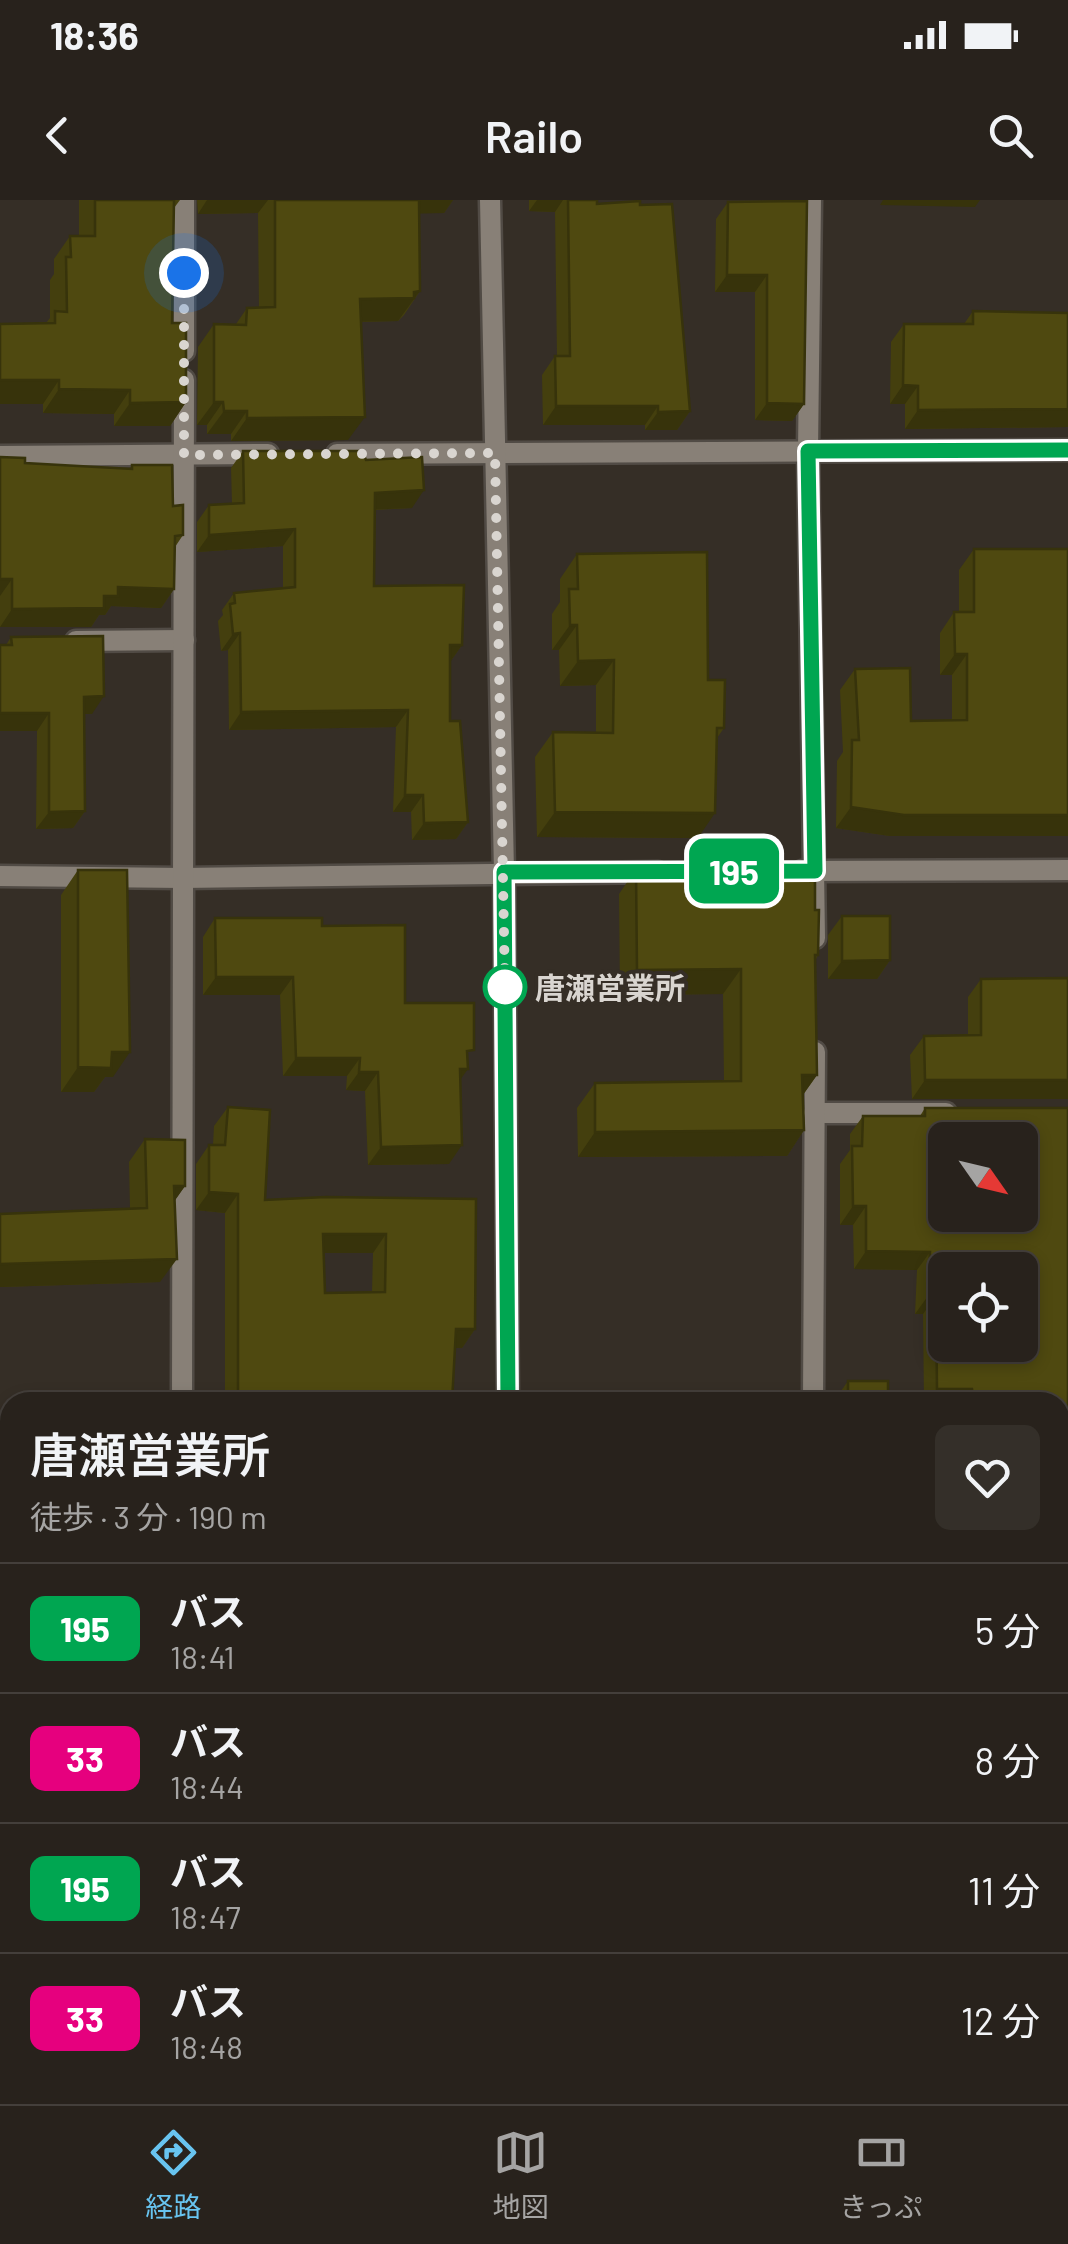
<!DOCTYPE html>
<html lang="ja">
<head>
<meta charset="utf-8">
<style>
  :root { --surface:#28221c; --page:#342f29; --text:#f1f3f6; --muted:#a5a4a3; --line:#443f3b; --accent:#68c4f0 }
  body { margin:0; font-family:Barlow,"Noto Sans JP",sans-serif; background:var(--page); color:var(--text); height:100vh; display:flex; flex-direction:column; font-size:38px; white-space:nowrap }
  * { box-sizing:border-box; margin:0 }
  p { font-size:32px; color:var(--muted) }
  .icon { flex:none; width:55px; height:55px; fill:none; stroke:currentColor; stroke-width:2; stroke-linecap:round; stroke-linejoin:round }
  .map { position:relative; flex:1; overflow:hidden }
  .details { position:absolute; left:0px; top:1192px; width:1070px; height:712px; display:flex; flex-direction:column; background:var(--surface); border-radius:30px 30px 0 0; box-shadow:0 5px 15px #0003,0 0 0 2px var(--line) }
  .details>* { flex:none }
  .badge { padding:0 20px; border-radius:15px; font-size:35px; line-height:65px }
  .needle { width:65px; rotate:124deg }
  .tools { position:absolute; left:928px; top:922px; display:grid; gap:20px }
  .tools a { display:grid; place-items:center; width:110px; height:110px; border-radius:15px; background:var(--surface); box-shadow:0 5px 15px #0003,0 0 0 2px var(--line); font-size:50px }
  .you { position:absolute; width:50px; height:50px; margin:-25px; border:8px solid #fff; border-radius:50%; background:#1a73e8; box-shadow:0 0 0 15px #1a73e833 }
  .map>.badge { position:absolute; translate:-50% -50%; box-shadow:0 0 0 5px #fff }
  .round { display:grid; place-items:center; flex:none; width:105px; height:105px; border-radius:15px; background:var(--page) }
  .overview { display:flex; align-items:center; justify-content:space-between; height:170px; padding:0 30px }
  h1 { font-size:48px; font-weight:600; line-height:75px }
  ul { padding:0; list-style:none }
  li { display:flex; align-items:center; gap:30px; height:130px; padding:0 30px; border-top:2px solid var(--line) }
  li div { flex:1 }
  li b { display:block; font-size:38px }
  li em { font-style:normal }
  li .badge { min-width:110px; font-weight:700; text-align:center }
  .status { display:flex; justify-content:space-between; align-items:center; height:70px; padding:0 50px; background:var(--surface); direction:ltr }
  .status svg { height:28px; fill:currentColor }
  header { display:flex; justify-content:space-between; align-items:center; height:130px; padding:0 30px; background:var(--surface); font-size:45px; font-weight:600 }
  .tabs { display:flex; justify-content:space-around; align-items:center; height:140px; border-top:2px solid var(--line); background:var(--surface); font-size:28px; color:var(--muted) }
  .tabs a { display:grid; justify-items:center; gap:5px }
  .tabs .on { color:var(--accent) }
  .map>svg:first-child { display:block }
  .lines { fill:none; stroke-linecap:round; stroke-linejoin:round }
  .minor-casing { stroke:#514b45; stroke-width:25 }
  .tertiary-casing { stroke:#514b45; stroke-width:25 }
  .minor { stroke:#888077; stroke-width:20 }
  .tertiary { stroke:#888077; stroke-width:20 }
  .wall { fill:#443f0e; fill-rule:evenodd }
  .shaded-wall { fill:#37330b }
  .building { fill:#4f4910; stroke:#37330b; stroke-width:2.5; fill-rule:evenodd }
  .line-casing { stroke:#fff; stroke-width:22 }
  .line { stroke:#00a651; stroke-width:15 }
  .walk { stroke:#d9d5d0; stroke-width:10; stroke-dasharray:0 18 }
  .stop-dot { fill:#fff; stroke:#00a651; stroke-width:5 }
  .labels { text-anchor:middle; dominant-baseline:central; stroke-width:8; stroke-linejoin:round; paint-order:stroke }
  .stop-label { font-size:30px; font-weight:bold; fill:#d9d5d0; stroke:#352e26; text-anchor:start }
</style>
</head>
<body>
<div class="status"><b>18:36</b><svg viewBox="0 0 49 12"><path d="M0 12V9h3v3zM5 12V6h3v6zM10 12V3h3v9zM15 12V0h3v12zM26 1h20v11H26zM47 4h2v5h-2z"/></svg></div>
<header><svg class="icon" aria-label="back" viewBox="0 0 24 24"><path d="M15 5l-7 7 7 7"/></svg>Railo<svg class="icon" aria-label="search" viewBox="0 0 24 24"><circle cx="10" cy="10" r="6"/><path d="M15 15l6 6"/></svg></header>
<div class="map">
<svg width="1068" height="1904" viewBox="0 0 1068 1904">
  <rect width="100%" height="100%" fill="#352e26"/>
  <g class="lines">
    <defs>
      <g id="minor">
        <polyline points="811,0 808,251 815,738"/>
        <polyline points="184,151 184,0"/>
        <polyline points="337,254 1068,250"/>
        <polyline points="0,256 268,254"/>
        <polyline points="76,441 184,440"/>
        <polyline points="802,671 1068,670"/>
        <polyline points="0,676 183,678 658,672"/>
        <polyline points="814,913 946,913"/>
        <polyline points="182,1202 184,180"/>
        <polyline points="813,1202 815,852"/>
        <polyline points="0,1256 10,1256"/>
        <polyline points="1060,1830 1068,1830"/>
        <polyline points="0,1838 10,1838"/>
      </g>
      <g id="tertiary">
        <polyline points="490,0 504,672 508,1202"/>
        <polyline points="504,1895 504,1904"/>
      </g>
    </defs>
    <use href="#minor" class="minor-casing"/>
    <use href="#tertiary" class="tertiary-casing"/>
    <use href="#minor" class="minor"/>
    <use href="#tertiary" class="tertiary"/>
  </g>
  <g class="wall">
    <polygon points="79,0 180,0 174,8 172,123 186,202 170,226 114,226 114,214 43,213 43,204 0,204 0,124 46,123 50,118 50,80 54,74 54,59 70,36 79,36"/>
    <polygon points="197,0 453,0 444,13 420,13 420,91 404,115 398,121 361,122 348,240 231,241 231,234 207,234 207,225 197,225 198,147 214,124 236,124 247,108 259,108 258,13 198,14"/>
    <polygon points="529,0 597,0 597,4 690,211 677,230 645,230 645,225 543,225 542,175 555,156 557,156 555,12 529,11"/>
    <polygon points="807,1 804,204 792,221 755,220 755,92 715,92 716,19 728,2"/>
    <polygon points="973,111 1068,113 1068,227 905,229 905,204 890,204 891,142 904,124 964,124"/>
    <polygon points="243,251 366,260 412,308 374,310 374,386 462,445 450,462 450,521 468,622 456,639 412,640 411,612 393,612 396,527 229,530 228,450 221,451 218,421 223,415 222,410 234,393 283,388 283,346 197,352 197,322 209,305 232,304 231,268"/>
    <polygon points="0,257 25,263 130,269 132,265 173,306 183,335 175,347 174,389 161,408 111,406 105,415 99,415 91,427 0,427"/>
    <polygon points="974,349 1068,349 1068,636 890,636 836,628 837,561 843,552 840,490 855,469 911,521 952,521 952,475 940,475 940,433 954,412 959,412 959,370"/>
    <polygon points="577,354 708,480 724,528 717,538 698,638 537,637 535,557 553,532 596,532 596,485 560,486 559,450 552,450 552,414 560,402 560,379"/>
    <polygon points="11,437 92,514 85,514 85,611 73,628 36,629 37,531 0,531 0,445 6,445"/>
    <polygon points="636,669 815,710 818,755 816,759 817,875 803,895 804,930 787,956 578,957 577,908 595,883 724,882 723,794 620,795 619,694"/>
    <polygon points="78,670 113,877 105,877 94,892 61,892 61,695"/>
    <polygon points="842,716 890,760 877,779 828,779 828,735"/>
    <polygon points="215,718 322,726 468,860 460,880 449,964 368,965 365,891 346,890 347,876 283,876 280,795 203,795 203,737"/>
    <polygon points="981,779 1068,899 912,899 910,855 924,836 968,835 968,797"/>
    <path d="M 228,907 L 265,1000 L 476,999 L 475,1129 L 462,1148 L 455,1148 L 452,1202 L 225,1202 L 225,1013 L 196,1010 L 196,964 L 209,945 L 213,945 L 214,926 ZM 324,1053 L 373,1053 L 372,1092 L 325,1093 Z"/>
    <path d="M 925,908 L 1068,908 L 1068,1236 L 1062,1237 L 1065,1243 L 1068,1243 L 1068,1477 L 1060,1477 L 1060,1202 L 924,1202 L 923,1114 L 915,1114 L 917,1070 L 854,1069 L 853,1025 L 840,1025 L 840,964 L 850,950 L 850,934 L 863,916 L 920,916 ZM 945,940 L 1020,940 L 1020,1015 L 945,1015 ZM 945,1070 L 1020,1070 L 1020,1145 L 945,1145 Z"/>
    <polygon points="145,939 185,986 174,1001 160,1082 0,1087 0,1014 130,1008 129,962"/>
    <polygon points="848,1181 888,1202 841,1202 841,1191"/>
    <rect x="208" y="1895" width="271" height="9"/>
  </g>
  <g class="shaded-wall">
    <polygon points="207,0 268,0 258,13 198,14"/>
    <polygon points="413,0 453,0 444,13 403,14"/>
    <polygon points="537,0 563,0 555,12 529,11"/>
    <polygon points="883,0 980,0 975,7 880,5"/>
    <polygon points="727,75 767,75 755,92 715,92"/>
    <polygon points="420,91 398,121 344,122 360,99"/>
    <polygon points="0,180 59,180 43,204 0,204"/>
    <polygon points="903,185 918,186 905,204 890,204"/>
    <polygon points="59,189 130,190 114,214 43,213"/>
    <polygon points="186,202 170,226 114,226 130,203"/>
    <polygon points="214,202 223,202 207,225 197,225"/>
    <polygon points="767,203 804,204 792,221 755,220"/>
    <polygon points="556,206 658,206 645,225 543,225"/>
    <polygon points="1068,209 1068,227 905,229 918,210"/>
    <polygon points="224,211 247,211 231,234 207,234"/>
    <polygon points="690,211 677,230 645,230 658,212"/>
    <polygon points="365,217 348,240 231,241 247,218"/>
    <polygon points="424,290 412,308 363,310 375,293"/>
    <polygon points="295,329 283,346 197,352 209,335"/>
    <polygon points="0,379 12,379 0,396"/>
    <polygon points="118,387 174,389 161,408 111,406 105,415 99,415 91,427 0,427 12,409 104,396"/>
    <polygon points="570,425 577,425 559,450 552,450"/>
    <polygon points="240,433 228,450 221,451 233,434"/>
    <polygon points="450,445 462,445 450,462"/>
    <polygon points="955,454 967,454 952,475 940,475"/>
    <polygon points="614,460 596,485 560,486 578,461"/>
    <polygon points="104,496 92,514 72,514 84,497"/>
    <polygon points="408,510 396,527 229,530 241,512"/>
    <polygon points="0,513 49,513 37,531 0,531"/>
    <polygon points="405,595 423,595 411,612 393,612"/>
    <polygon points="851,607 1068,615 1068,636 890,636 836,628"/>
    <polygon points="85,611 73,628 36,629 49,612"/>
    <polygon points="555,612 715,613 698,638 537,637"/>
    <polygon points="468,622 456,639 412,640 424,623"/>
    <polygon points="890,760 877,779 828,779 842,761"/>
    <polygon points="741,769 723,794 620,795 637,770"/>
    <polygon points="216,777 293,777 280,795 203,795"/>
    <polygon points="112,852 130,852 113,877 105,877 94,892 61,892 78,867"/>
    <polygon points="296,858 360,858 347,876 283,876"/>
    <polygon points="460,869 468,869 455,887"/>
    <polygon points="359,872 378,872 365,891 346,890"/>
    <polygon points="802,875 817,875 799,900"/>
    <polygon points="925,880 1068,880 1068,899 912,899"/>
    <polygon points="804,930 787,956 578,957 595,932"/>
    <polygon points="462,945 449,964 368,965 381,947"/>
    <polygon points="174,986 185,986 169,1009"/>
    <polygon points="209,992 238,994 225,1013 196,1010"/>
    <polygon points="853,1006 866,1006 853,1025 840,1025"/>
    <polygon points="323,1034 386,1034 373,1053 310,1053"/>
    <polygon points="866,1051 930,1052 917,1070 854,1069"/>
    <polygon points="177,1059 160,1082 0,1087 0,1064"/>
    <polygon points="928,1096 936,1096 923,1114 915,1114"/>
    <polygon points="456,1129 475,1129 462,1148 442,1148"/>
    <polygon points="937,1189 972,1189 963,1202 927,1202"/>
    <polygon points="1068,1219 1068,1236 1060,1237 1060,1226"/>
    <rect x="1060" y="1458" width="8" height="19"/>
    <polygon points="10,1573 10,1587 0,1587 0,1574"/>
    <polygon points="1060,1669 1068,1669 1068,1684 1066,1687 1060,1687"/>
    <rect x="1060" y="1781" width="8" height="18"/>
    <rect x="0" y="1784" width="10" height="22"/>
  </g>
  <g class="building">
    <polygon points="95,0 174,0 172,123 186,123 186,202 130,203 130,190 59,189 59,180 0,180 0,124 55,123 55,111 67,112 66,57 71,57 70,36 95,36"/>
    <polygon points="275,0 419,0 420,91 414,92 414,98 360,99 365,217 247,218 247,211 224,211 223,202 214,202 214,124 246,125 247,108 275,107"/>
    <polygon points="568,0 597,0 597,4 640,1 640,5 672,4 690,211 658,212 658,206 556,206 555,156 570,156"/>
    <polygon points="807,1 804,204 767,203 767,75 727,75 728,2"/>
    <polygon points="973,111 1068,113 1068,209 918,210 918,186 903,185 904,124 973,124"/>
    <polygon points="243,251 362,251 366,260 422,257 424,290 375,293 374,386 464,385 462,445 450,445 450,521 460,521 468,622 424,623 423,595 405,595 408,510 241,512 240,433 233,434 230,404 235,403 234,393 295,387 295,329 209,335 209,305 244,303"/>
    <polygon points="0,257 25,258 25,263 132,269 132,265 172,265 173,306 183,305 183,335 175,336 174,389 118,387 118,396 104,396 104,408 12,409 12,379 0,379"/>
    <polygon points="974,349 1068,349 1068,615 904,615 851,607 852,540 859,540 855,469 910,468 911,521 967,520 967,454 955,454 954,412 974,412"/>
    <polygon points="707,352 708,480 725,480 724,528 717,528 715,613 555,612 553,532 613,533 614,460 578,461 577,425 570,425 569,389 578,389 577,354"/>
    <polygon points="103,436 104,496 84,497 85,611 49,612 49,513 0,513 0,445 12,445 11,437"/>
    <polygon points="815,668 815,710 819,710 818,755 815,755 817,875 802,875 804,930 595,932 595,883 741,881 741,769 637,770 636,669"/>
    <polygon points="78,670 127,670 130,852 112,852 111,868 78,867"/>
    <polygon points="842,716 890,716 890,760 842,761"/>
    <polygon points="215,718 322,718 322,726 405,725 405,803 474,803 474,850 467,851 468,869 460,869 462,945 381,947 378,872 359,872 360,858 296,858 293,777 216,777"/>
    <polygon points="1068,778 1068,880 925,880 924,836 981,835 981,779"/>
    <path d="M 228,907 L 270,910 L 265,1000 L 326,997 L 476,999 L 475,1129 L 456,1129 L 452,1202 L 238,1202 L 238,994 L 209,992 L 209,945 L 225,945 ZM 323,1034 L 386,1034 L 385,1092 L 325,1093 Z"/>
    <path d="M 925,908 L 1068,908 L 1068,1219 L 1062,1224 L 1060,1230 L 1060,1202 L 974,1202 L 972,1189 L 937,1189 L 936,1096 L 928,1096 L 930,1052 L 866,1051 L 866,1006 L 853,1006 L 852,946 L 862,946 L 863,916 L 925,916 ZM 945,940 L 1020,940 L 1020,1015 L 945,1015 ZM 945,1070 L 1020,1070 L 1020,1145 L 945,1145 Z"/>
    <polygon points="145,939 185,940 185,986 174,986 177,1059 0,1064 0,1014 147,1008"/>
    <rect x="848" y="1181" width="40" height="21"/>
    <polygon points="1060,1234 1065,1243 1068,1243 1068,1458 1060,1458"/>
    <polygon points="10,1541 10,1573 0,1574 0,1542"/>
    <polygon points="1068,1595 1068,1669 1060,1669 1060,1596"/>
    <rect x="0" y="1684" width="10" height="100"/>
    <rect x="1060" y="1728" width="8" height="53"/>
    <polygon points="1060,1849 1068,1849 1068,1904 552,1904 552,1896 607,1896 607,1895 1060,1895"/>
    <polygon points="0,1876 10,1876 10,1895 139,1895 139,1904 0,1904"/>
    <rect x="221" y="1895" width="258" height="9"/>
  </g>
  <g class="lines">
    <defs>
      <polyline id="line" points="508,1202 504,672 815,671 808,251 1068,250"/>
    </defs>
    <use href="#line" class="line-casing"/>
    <use href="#line" class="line"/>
    <polyline class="walk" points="184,73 184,255 495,253 505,787"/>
  </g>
  <circle class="stop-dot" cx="505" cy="787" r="20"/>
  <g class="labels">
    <g class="stop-label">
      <text x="535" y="787">唐瀬営業所</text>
    </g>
  </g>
</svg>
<div class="tools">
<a><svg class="needle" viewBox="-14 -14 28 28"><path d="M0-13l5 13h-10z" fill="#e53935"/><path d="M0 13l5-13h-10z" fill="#a5a4a3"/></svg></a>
<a><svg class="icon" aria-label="locate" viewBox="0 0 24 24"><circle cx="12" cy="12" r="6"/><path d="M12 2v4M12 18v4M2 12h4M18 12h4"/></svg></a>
</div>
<div class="you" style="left:184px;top:73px"></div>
<b class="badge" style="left:734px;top:671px;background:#00a651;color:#fff">195</b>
<section class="details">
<div class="overview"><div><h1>唐瀬営業所</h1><p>徒歩 · 3 分 · 190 m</p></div><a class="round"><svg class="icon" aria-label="heart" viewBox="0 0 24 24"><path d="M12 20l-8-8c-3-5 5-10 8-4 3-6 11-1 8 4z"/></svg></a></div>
<ul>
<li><span class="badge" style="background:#00a651;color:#fff">195</span><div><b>バス</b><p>18:41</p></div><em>5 分</em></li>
<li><span class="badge" style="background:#e6007e;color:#fff">33</span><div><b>バス</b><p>18:44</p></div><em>8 分</em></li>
<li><span class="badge" style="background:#00a651;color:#fff">195</span><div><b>バス</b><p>18:47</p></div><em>11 分</em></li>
<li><span class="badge" style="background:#e6007e;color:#fff">33</span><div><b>バス</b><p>18:48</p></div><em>12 分</em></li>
</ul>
</section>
</div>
<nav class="tabs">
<a class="on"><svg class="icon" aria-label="directions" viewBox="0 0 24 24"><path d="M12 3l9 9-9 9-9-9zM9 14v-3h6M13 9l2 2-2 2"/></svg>経路</a>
<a><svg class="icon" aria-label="map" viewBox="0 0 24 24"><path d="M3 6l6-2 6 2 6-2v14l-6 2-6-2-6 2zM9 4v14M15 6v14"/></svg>地図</a>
<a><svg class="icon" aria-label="tickets" viewBox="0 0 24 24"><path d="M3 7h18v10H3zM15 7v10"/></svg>きっぷ</a>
</nav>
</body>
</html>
